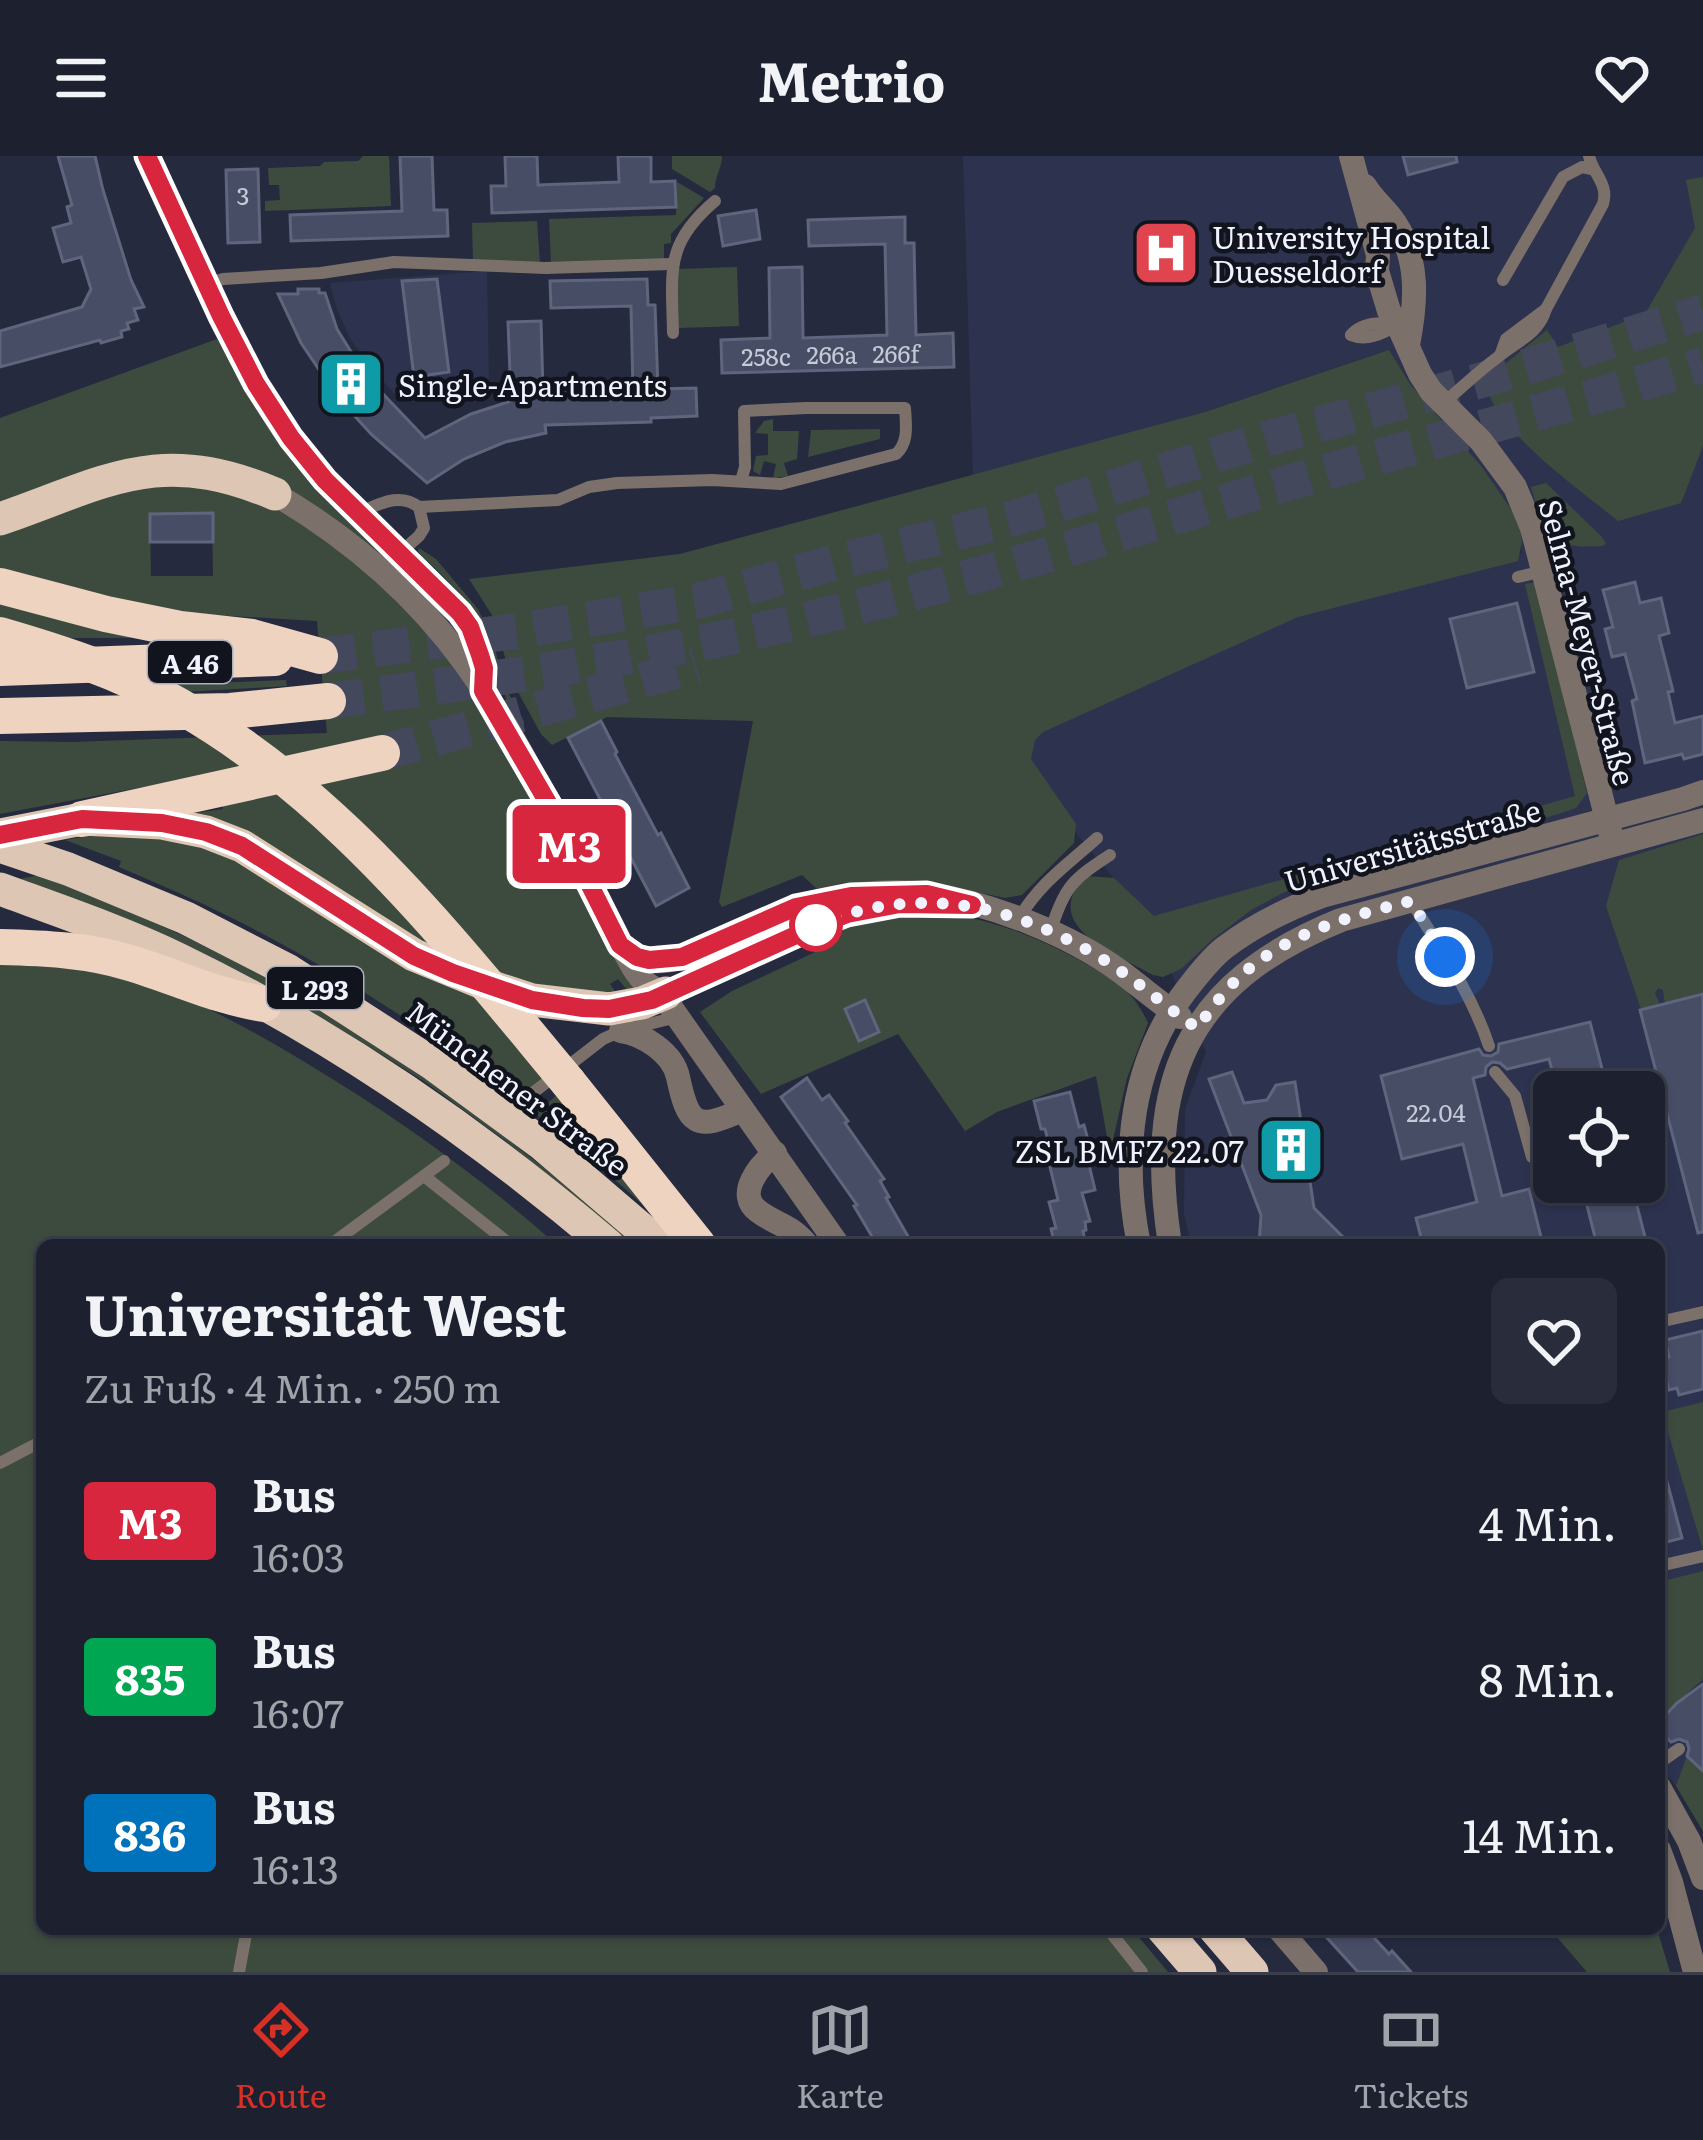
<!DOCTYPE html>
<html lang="de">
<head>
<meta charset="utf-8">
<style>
  :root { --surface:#1c202f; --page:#292d3b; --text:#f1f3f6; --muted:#a0a3aa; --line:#3a3e4b; --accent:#d93025 }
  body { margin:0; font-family:Literata,serif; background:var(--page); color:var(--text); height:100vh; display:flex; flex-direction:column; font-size:45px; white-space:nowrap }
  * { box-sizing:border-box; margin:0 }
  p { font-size:39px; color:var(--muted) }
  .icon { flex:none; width:66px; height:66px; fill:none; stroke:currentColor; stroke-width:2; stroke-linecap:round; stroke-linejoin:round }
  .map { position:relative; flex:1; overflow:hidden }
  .details { position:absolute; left:36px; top:1083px; width:1629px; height:696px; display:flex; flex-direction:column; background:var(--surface); border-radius:18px; box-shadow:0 3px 9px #0004,0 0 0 3px var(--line) }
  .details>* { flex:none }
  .badge { padding:0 24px; border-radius:9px; font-size:42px; line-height:78px }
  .tools { position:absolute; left:1533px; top:915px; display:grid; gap:24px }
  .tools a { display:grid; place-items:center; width:132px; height:132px; border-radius:18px; background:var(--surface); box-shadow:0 3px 9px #0004,0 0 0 3px var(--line); font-size:60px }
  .you { position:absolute; width:60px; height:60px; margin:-30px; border:9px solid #fff; border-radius:50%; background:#1a73e8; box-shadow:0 0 0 18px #1a73e833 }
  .map>.badge { position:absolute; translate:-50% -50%; box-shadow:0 0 0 6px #fff }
  .round { display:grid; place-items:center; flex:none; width:126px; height:126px; border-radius:18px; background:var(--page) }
  .head { display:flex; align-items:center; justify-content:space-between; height:204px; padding:0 48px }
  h1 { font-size:57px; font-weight:700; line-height:90px }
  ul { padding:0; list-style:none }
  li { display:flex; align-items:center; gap:36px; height:156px; padding:0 48px }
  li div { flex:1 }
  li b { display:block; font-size:45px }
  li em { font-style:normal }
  li .badge { min-width:132px; font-weight:700; text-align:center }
  header { display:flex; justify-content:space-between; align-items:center; height:156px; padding:0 48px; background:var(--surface); font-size:54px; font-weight:700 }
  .menu { display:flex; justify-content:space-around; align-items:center; height:168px; border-top:3px solid var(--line); background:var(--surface); font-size:33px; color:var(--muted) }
  .menu a { display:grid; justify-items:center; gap:6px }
  .menu .on { color:var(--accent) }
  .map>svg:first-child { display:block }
  .built { fill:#2d334e; fill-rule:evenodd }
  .green { fill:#3d4b3f; fill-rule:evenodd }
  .building { fill:#474d65; stroke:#5f657d; stroke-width:3 }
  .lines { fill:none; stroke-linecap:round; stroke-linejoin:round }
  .motorway-tunnel { stroke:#43485c; stroke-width:36; stroke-dasharray:36 18; stroke-linecap:butt }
  .service { stroke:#7c716a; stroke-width:12 }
  .minor { stroke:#7c716a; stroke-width:24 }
  .tertiary { stroke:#7c716a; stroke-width:24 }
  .trunk { stroke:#ddc6b4; stroke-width:33 }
  .motorway { stroke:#edd3c0; stroke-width:36 }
  .motorway-bridge { stroke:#edd3c0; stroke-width:36 }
  .line-casing { stroke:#fff; stroke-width:27 }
  .line { stroke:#d7263d; stroke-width:18 }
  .walk { stroke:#f0f3ff; stroke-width:12; stroke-dasharray:0 21.6 }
  .stop-dot { fill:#fff; stroke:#d7263d; stroke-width:6 }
  .labels { text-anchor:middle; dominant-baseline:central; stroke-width:9; stroke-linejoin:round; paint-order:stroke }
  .number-label { font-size:24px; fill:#c6cad8 }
  .shield { fill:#11131d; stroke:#adb0bb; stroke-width:3 }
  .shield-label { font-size:27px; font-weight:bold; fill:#f0f3ff }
  .poi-label { font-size:30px; fill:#f0f3ff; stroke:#11131d; text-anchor:start }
  .street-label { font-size:30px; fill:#f0f3ff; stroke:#11131d }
</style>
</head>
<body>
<header><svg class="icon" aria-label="menu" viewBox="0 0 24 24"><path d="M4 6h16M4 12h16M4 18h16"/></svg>Metrio<svg class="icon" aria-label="heart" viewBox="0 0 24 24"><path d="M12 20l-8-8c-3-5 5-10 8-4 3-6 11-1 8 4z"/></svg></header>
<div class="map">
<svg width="1703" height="1816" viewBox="0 0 1703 1816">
  <rect width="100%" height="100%" fill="#252a3f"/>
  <g class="built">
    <path d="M 963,0 L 1703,0 L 1703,1675 L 1676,1630 L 1659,1610 L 1659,1089 L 1191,1089 L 1184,1058 L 1185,953 L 1206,896 L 1148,764 L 1001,586 L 1291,455 L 1522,397 L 1519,366 L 1481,311 L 1410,228 L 1389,194 L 1205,256 L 973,321 ZM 1554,936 L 1644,936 L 1644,1026 L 1554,1026 Z"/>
    <polygon points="487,115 489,231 396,239 370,211 350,182 336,151 330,127"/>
  </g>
  <g class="green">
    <polygon points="363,0 389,0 391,50 265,55 265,45 280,44 279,29 269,29 268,12 320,10 324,6 358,5"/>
    <path d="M 672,0 L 722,0 C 722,12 715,20 715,32 L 710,36 L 672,13 Z"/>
    <path d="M 1703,21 L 1703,290 L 1681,347 L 1618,365 C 1578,332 1495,275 1484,225 L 1547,174 L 1558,191 L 1645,158 L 1695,72 L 1686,24 Z"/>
    <polygon points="677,26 704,42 671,78 671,87 664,88 664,104 551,106 549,63 676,59"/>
    <polygon points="537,65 540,107 473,104 472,67"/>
    <polygon points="737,111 739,170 679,172 677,113"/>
    <polygon points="217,183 247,235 446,461 457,478 224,310 0,354 0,262"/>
    <polygon points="1389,194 1410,228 1481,310 1520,366 1522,386 1518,405 1298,461 1043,576 1035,584 1031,603 1076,668 1074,687 1022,739 1005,742 933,727 871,727 817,733 802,719 722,751 719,746 753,565 607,561 552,589 541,578 513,527 492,459 469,423 680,398 1205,256"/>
    <polygon points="773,263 773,275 799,275 797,303 784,307 788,320 773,322 776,308 764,305 760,319 753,315 756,300 768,299 768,278 755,277 764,265"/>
    <polygon points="880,273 880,283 808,301 811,274"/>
    <path d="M 166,322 L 275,348 L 372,418 L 433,482 L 472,536 L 517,615 L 613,798 L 635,834 L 631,839 L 618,823 L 610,828 L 619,841 L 511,830 L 313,624 L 143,631 L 0,658 L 0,585 L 72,586 L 327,577 L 317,465 L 197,458 L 0,418 L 0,373 ZM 212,357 L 213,420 L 151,420 L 150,358 Z"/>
    <path d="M 1546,327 L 1602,381 L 1606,388 L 1602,390 C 1549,394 1545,378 1531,331 Z"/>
    <path d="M 419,392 L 436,403 L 478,453 L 492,483 L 506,533 L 524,565 L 524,569 L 520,572 C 505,550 502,525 494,500 C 481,457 454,429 421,400 L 418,395 Z"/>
    <path d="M 1537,426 L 1587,637 L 1576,652 L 1515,672 L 1338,715 L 1296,730 L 1251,754 L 1213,783 L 1181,813 L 1163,821 L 1153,819 C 1117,798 1037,770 1086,720 L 1114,722 L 1154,760 L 1575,640 L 1525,428 Z"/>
    <polygon points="0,444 131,478 130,482 71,482 0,461"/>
    <polygon points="286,524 287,530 183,536 168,529"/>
    <polygon points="272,634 337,689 446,804 189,662 187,658 223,653 222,643"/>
    <path d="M 121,674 L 223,691 L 470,832 L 544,921 L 525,940 L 517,937 L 531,947 L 538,942 L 540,947 L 545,949 L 557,939 L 660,1064 C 532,947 392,842 236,764 C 198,745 159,728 119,711 L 121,705 L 65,684 Z"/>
    <polygon points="1703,678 1703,838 1665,848 1663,834 1658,832 1655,837 1660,849 1641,853 1606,750 1619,704"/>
    <path d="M 40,719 C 117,750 193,781 266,822 C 401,897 521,990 638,1089 L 629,1089 L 507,986 L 425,926 L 368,890 L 312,856 L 19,723 Z"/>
    <path d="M 893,752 C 961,754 1022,772 1081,805 C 1112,823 1133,833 1148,867 L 1127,922 L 1110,997 L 1096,920 L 997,956 L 965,975 L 898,878 L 761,938 L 700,856 L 732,835 L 826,791 L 823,777 L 866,758 Z"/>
    <path d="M 0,808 C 43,811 87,812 128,823 C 191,840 248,872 303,905 C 393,959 478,1019 557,1089 L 42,1089 L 42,1773 L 1132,1773 L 1168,1816 L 0,1816 Z"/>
    <polygon points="1703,1246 1703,1394 1662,1256"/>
    <polygon points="1703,1415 1703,1523 1659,1563 1659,1426"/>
    <polygon points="1687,1600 1703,1615 1703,1675 1676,1630"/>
    <polygon points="1550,1773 1657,1773 1670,1816 1587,1816"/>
  </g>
  <g class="building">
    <polygon points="58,0 95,0 103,34 131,124 144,151 134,153 138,164 127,167 129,173 121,175 122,181 101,187 100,184 0,211 0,175 82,151 91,133 81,101 63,106 53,72 71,67 67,51 72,49"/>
    <polygon points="400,0 432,0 434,54 447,54 448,80 291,85 290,59 402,55"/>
    <polygon points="505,0 537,0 538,29 619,26 618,0 651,0 651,26 675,25 676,51 492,57 491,30 506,30"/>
    <polygon points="1403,0 1456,0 1457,6 1408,19"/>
    <polygon points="258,13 260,86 228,87 226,14"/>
    <polygon points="756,54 760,83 723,90 718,60"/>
    <polygon points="905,61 905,87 914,87 916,179 953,177 954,211 722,217 721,184 770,182 769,112 802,111 803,182 887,179 885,88 809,90 808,64"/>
    <polygon points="437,123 449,216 414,221 402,125"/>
    <polygon points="647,123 648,149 655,149 658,233 696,232 697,260 651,262 651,266 545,269 546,277 505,286 464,303 427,327 372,279 339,243 301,187 278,138 298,138 298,133 319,133 319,137 325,137 337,173 366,220 425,282 471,258 511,245 508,166 541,165 543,236 633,234 631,150 551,152 550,125"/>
    <polygon points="213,357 213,386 150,386 150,358"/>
    <polygon points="1635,426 1640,447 1661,442 1669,477 1659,480 1673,535 1668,536 1675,567 1703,560 1703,598 1684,603 1682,598 1645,607 1632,545 1637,543 1625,498 1612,501 1605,473 1613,471 1603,434"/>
    <polygon points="1517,447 1534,516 1467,532 1450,463"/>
    <polygon points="601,565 617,596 615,598 658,679 661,677 689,732 656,750 568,582"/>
    <polygon points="1703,838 1703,1076 1698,1077 1640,854"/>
    <polygon points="865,844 879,876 859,885 845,853"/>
    <polygon points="1590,866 1608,936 1558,936 1549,903 1507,913 1500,907 1492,906 1486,911 1485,919 1473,922 1502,1040 1529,1033 1543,1089 1423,1089 1416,1062 1477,1046 1463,988 1402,1003 1381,920 1479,893 1483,899 1491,900 1498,896 1499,888"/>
    <polygon points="1232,916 1244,947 1267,944 1276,929 1295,926 1314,1052 1351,1089 1259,1089 1261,1059 1209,923"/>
    <polygon points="807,922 822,944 829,939 848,965 845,967 884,1023 880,1025 889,1041 886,1042 913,1089 877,1089 854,1050 857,1049 781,941"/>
    <polygon points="1070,936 1079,971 1084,969 1092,999 1087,1000 1095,1034 1082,1037 1090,1065 1085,1066 1086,1074 1083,1075 1086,1089 1055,1089 1051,1073 1056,1072 1049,1046 1058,1044 1049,1007 1054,1006 1045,973 1041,973 1034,945"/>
    <polygon points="1581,1026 1631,1026 1647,1089 1597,1089"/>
    <polygon points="1703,1175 1703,1233 1679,1239 1677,1232 1669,1234 1661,1203 1669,1201 1665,1184"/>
    <polygon points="1659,1314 1664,1314 1682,1382 1659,1388"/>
    <polygon points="1703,1528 1703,1615 1687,1600 1689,1593 1687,1586 1679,1583 1671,1586 1659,1575 1659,1566 1677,1547"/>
    <polygon points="1319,1773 1366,1773 1389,1798 1392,1795 1411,1816 1358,1816"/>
  </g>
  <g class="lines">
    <g class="motorway-tunnel">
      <polyline points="320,500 517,475 698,445 844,404 1015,362 1266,283 1500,219 1703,156"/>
      <path d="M 328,545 C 451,529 574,512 696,488 C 892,449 1083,388 1274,331 C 1417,289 1561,251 1703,209"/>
      <polyline points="382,597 696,509"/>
    </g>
    <g class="service">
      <polyline points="1503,124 1563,21 1582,11 1592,13"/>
      <polyline points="207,128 223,123 321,117 394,106 545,112 671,108"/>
      <path d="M 673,177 C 672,116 664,88 715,45"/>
      <path d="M 1351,179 C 1367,186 1383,177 1398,169"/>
      <path d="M 1351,179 C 1361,167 1378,166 1394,168"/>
      <polyline points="1501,197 1506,183 1546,153"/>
      <path d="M 1444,247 C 1462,231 1479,215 1498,201 C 1517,185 1539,178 1546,153 L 1603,48 C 1609,28 1593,18 1589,0"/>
      <path d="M 358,357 C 380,348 399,336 419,351 L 558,344 L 589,331 L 617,327 L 712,324 L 781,328 L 896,298 C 909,286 906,269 905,252 L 806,252 L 744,255 L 745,311 L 741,325"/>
      <polyline points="400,397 419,380 424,372 419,351"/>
      <polyline points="1518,421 1543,415"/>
      <path d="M 1411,745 C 1439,791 1472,838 1489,890"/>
      <path d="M 1019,762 C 1042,725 1066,710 1097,682"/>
      <path d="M 1051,774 C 1064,731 1073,723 1110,699"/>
      <polyline points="572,907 603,883 621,875 677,861"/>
      <polyline points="1495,916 1515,940 1532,1001"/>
      <polyline points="526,942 547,926"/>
      <polyline points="424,1020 511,1089"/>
      <polyline points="330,1089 444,1005"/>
      <polyline points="1659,1166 1703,1156"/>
      <polyline points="0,1307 42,1285"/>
      <polyline points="1659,1410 1703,1400"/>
      <polyline points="1659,1607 1679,1593"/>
      <polyline points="1108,1773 1142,1816"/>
      <polyline points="239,1816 247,1773"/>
    </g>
    <g class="minor">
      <path d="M 147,0 L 221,160 L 256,228 L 291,282 L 325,324 L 460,457 C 476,482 485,505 483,535"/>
      <polyline points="1351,0 1378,99 1377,115 1389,155 1398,169 1420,218 1431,235 1481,285 1515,331 1532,372 1612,683"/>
      <path d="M 1365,30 C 1373,44 1386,53 1395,67 C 1420,104 1416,148 1408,189"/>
      <polyline points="666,837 672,853 838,1089"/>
      <path d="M 621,875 C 643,878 673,897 678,921 C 688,968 695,976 742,954"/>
      <path d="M 775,997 C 760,1009 735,1038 758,1055 C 776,1069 790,1068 807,1089"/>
      <polyline points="1279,1773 1316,1816"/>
    </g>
    <g class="tertiary">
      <path d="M 275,338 C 348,381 415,438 465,507 C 532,600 576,711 633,811 C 642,826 650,832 666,837"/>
      <path d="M 621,790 C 626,793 631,798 636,801 C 679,822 756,762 799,750 C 838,739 886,733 927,738 C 991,747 1069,778 1121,816 C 1141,831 1160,847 1180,861"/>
      <polyline points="666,837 816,770 847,758 880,750"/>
      <path d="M 1139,1089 C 1121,1000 1130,907 1187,833 C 1198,819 1210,803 1224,792 C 1254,769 1287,753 1322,740 L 1683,643 L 1703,636"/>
      <path d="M 1170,1089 C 1145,927 1184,827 1341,764 L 1703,664"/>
      <polyline points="1659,1631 1689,1685 1703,1722"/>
      <polyline points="1659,1694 1671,1726 1695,1816"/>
    </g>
    <g class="trunk">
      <path d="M 0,363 C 109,325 159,289 275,338"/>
      <polyline points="0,679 82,663 162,667 206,676 242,690 414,799 495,832 532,844 609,853 642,847 666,837"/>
      <polyline points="0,690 68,713 186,762 289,815 433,908 542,988 660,1089"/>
      <path d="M 0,733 C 60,755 122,776 180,804 C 335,879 476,977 608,1089"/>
      <polyline points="1163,1773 1200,1816"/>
      <polyline points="1215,1773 1252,1816"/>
    </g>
    <g class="motorway">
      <polyline points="0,430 106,458 180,473 252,481 320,500"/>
      <polyline points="0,512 275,502"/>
      <polyline points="0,560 230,555 328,545"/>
      <polyline points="82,663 382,597"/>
      <path d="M 0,791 C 43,792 89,794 130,807 C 177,821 214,840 264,848"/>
      <polyline points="568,926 698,1089"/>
    </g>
    <path class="motorway-bridge" d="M 0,479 C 38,490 77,502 113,517 C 307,599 438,770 568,926"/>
  </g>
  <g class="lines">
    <defs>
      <polyline id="line" points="0,679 82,663 162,667 206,676 242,690 414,800 453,817 532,844 583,852 609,853 652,844 816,770 847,758 900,748 972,749 927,738 851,740 796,751 682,801 649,804 637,801 620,789 551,652 483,535 484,512 480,499 470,471 460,457 325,324 291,282 256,228 221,160 147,0"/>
    </defs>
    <use href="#line" class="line-casing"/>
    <use href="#line" class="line"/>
    <path class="walk" d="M 816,769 C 835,763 856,754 878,751 C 965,736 1043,764 1115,811 C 1143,830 1169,853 1197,872 C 1212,852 1227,831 1246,815 C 1292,776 1353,759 1411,745 L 1445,801"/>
  </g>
  <defs>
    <symbol id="hospital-square" viewBox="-11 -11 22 22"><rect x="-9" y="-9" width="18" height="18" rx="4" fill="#e0444e" stroke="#11131d"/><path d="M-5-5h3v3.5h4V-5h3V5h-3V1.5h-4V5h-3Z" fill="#fff"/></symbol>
    <symbol id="building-square" viewBox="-11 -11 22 22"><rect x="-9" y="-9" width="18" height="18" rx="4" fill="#0f9aa8" stroke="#11131d"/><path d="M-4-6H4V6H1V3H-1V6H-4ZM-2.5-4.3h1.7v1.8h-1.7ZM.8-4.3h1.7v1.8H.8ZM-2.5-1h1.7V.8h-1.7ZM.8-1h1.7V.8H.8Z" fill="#fff"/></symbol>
  </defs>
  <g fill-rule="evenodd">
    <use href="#hospital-square" x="1128" y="59" width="76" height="76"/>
    <use href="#building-square" x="313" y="190" width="76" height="76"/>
    <use href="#building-square" x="1253" y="956" width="76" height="76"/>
  </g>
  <circle class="stop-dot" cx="816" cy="769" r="24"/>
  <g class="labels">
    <g class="number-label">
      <text x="243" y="38">3</text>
      <text x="896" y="196">266f</text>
      <text x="832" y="197">266a</text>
      <text x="766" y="199">258c</text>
      <text x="1436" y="955">22.04</text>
    </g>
    <g class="shield">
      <rect x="148" y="485" width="84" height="42" rx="9"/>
      <rect x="267" y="811" width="96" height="42" rx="9"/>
    </g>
    <g class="shield-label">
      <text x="190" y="506">A 46</text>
      <text x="315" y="832">L 293</text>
    </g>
    <g class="poi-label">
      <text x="1212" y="80">University Hospital<tspan x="1212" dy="34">Duesseldorf</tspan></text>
      <text x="398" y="228">Single-Apartments</text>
      <text x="1244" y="994" text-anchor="end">ZSL BMFZ 22.07</text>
    </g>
    <g class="street-label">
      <text transform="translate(1589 486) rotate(75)">Selma-Meyer-Straße</text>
      <text transform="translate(1412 688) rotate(-16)">Universitätsstraße</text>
      <text transform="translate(518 931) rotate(37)">Münchener Straße</text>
    </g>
  </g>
</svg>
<div class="tools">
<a><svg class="icon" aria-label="locate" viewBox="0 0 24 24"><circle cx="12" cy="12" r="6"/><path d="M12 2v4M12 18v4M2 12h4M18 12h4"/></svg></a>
</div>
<div class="you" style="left:1445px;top:801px"></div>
<b class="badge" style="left:569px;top:688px;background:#d7263d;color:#fff">M3</b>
<section class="details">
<div class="head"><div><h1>Universität West</h1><p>Zu Fuß · 4 Min. · 250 m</p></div><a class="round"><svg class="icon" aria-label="heart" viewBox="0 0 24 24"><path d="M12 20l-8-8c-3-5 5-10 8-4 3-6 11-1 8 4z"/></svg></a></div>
<ul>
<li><span class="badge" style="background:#d7263d;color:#fff">M3</span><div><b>Bus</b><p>16:03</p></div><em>4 Min.</em></li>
<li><span class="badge" style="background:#00a651;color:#fff">835</span><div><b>Bus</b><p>16:07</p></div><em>8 Min.</em></li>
<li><span class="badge" style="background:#0072bc;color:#fff">836</span><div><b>Bus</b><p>16:13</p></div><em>14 Min.</em></li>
</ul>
</section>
</div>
<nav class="menu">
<a class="on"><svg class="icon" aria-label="directions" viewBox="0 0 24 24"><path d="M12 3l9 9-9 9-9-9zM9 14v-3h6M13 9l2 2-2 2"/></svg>Route</a>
<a><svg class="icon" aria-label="map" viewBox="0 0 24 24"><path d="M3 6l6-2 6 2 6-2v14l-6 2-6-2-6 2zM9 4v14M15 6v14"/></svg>Karte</a>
<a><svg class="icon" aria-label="tickets" viewBox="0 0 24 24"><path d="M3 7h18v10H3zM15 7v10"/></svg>Tickets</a>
</nav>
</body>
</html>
